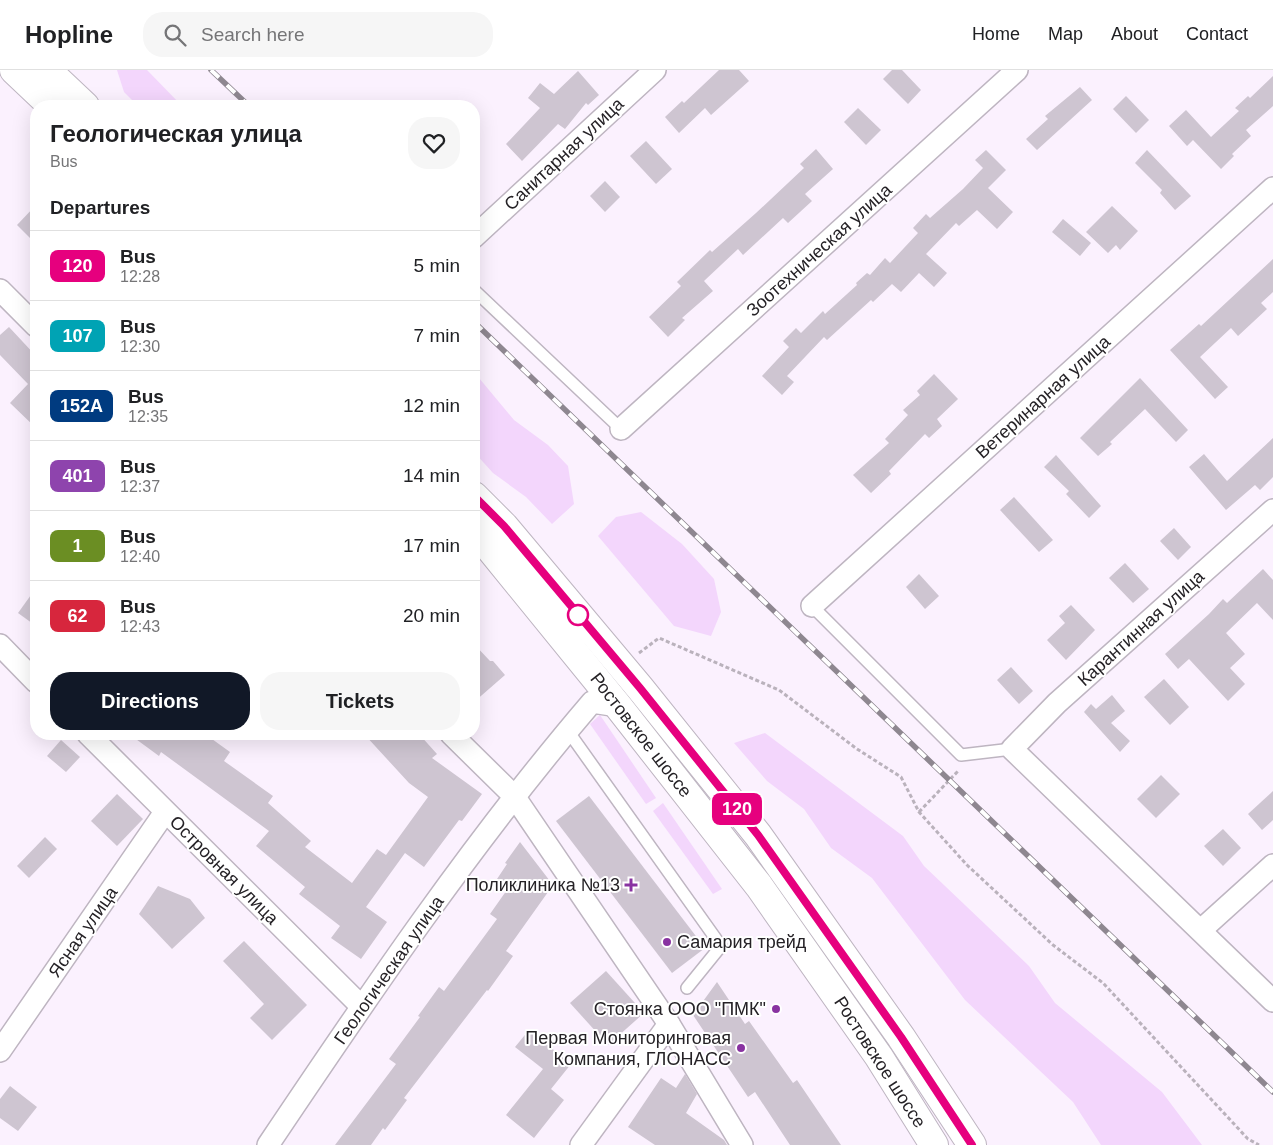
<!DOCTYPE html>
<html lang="en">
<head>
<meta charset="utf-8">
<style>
  :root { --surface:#fff; --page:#f6f6f6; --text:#202124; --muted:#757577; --line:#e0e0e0; --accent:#111827 }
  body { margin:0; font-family:Helvetica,sans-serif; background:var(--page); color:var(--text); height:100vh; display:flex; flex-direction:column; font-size:19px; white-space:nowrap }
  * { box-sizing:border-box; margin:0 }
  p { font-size:16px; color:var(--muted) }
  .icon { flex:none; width:28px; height:28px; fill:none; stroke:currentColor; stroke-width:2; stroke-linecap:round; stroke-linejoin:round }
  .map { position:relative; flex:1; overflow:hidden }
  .side { position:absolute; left:30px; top:30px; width:450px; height:640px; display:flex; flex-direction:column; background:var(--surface); border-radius:20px; box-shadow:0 5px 20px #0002 }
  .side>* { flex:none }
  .badge { padding:0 10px; border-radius:8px; font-size:18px; line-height:32px }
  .map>.badge { position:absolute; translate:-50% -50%; box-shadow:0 0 0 2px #fff }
  h2 { padding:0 20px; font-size:19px; line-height:45px }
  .round { display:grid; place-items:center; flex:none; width:52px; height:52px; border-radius:20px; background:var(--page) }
  .head { display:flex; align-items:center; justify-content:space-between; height:85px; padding:0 20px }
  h1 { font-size:24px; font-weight:800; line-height:38px }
  .action { display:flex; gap:10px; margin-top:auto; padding:10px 20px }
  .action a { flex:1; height:58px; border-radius:20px; background:var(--accent); color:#fff; font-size:20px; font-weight:800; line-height:58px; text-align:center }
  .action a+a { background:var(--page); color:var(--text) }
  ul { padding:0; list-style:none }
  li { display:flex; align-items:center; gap:15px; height:70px; padding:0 20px; border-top:1px solid var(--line) }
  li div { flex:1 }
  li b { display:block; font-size:19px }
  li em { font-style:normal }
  li .badge { min-width:55px; font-weight:700; text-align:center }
  header { display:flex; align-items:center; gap:30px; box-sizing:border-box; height:70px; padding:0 25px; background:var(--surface); border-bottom:1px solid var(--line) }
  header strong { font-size:24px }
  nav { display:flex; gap:28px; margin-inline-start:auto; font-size:18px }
  .search { width:350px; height:45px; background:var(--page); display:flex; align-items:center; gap:12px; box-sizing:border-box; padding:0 18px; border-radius:20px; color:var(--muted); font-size:19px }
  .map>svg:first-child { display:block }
  .green { fill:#f3d6fc }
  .building { fill:#cec5d1 }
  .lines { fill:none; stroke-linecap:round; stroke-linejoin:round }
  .service-casing { stroke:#beb5c1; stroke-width:14 }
  .minor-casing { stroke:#beb5c1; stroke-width:24 }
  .trunk-casing { stroke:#beb5c1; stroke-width:30 }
  .path { stroke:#bab2bc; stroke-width:3; stroke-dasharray:4 2.5; stroke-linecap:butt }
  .service { stroke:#fff; stroke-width:11 }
  .minor { stroke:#fff; stroke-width:21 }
  .trunk { stroke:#fff; stroke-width:28 }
  .rail-casing { stroke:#8e8790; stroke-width:5.5 }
  .rail { stroke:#fff; stroke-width:4; stroke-dasharray:11; stroke-linecap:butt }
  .line-casing { stroke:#fff; stroke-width:11 }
  .line { stroke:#e6007e; stroke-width:8 }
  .stop-dot { fill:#fff; stroke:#e6007e; stroke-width:2.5 }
  .poi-dot { fill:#8933a1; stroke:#fff; stroke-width:2 }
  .labels { text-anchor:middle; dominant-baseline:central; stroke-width:4; stroke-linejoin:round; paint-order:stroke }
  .street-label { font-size:18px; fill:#252226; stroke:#fff }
  .poi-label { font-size:18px; fill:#252226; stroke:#fff; text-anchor:end }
</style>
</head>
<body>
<header>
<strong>Hopline</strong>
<div class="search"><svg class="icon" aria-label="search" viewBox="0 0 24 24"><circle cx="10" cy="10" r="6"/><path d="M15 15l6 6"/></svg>Search here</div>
<nav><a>Home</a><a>Map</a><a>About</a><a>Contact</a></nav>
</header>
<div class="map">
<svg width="1273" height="1075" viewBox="0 0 1273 1075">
  <rect width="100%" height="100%" fill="#fbf1fe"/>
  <g class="green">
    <polygon points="117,0 147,0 182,36 138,36 124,22"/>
    <polygon points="474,302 514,350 548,375 568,396 574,434 552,454 526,427 493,403 474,382"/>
    <polygon points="641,442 682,474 714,509 721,542 711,566 674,556 598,466 616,447"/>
    <polygon points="600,645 656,728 646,734 590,654"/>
    <polygon points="765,663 903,766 924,796 1029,896 1055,933 1162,1022 1202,1075 1101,1075 1073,1032 965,930 872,808 831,778 804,739 767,711 734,673"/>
    <polygon points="663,733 722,819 713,824 653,741"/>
  </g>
  <g class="building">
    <polygon points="719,0 739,0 749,11 711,45 705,38 679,63 665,47 682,31 684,33"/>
    <polygon points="892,0 902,0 921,20 908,34 883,9"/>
    <polygon points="578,1 599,25 588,35 586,33 565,59 558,54 522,91 506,74 540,38 528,28 540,13 554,24"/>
    <polygon points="1273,6 1273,36 1246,60 1251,66 1232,84 1234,86 1221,99 1193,70 1187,76 1169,56 1186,40 1211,67 1239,41 1235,38 1248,26 1250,28"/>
    <polygon points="1080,17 1092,30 1037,80 1026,69 1048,49 1045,46"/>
    <polygon points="1126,26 1149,50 1136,63 1113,39"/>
    <polygon points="858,38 881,60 866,75 844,52"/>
    <polygon points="646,71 672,99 656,114 630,86"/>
    <polygon points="816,79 833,99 805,124 812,131 788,153 783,148 743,185 738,179 704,211 713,221 682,248 685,250 668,267 649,247 681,216 677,212 710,180 712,182 756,143 804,98 800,94"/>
    <polygon points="986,80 1006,100 988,118 1013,142 997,159 977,140 959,156 956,153 926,184 947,203 934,217 919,203 901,222 892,214 873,232 871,230 827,270 824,267 787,306 794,312 782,325 762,306 789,277 783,271 796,258 801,263 823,241 825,244 857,215 856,213 867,203 870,205 885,188 890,193 918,163 913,158 926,144 930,148 963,119 983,98 975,90"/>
    <polygon points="1147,80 1191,126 1175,140 1160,123 1162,120 1135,93"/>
    <polygon points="605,111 620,127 605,142 590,126"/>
    <polygon points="36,135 36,174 17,155"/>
    <polygon points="1112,136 1138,161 1120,180 1116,175 1108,183 1086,162"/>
    <polygon points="1063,149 1091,173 1080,186 1052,162"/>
    <polygon points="1273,189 1273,222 1261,233 1267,239 1238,266 1231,258 1200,287 1228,317 1215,329 1170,280 1199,254 1201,256"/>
    <polygon points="9,257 36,286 36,358 10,333 28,314 0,285 0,265"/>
    <polygon points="934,304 958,329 937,349 942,356 929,368 925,364 889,401 891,404 871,423 853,405 889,373 885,369 908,345 903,340 920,325 917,321"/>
    <polygon points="1140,308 1188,360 1176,372 1145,339 1110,372 1112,374 1098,386 1080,368"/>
    <polygon points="1273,368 1273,407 1260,420 1255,415 1226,440 1189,397 1204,384 1227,411"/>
    <polygon points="1056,385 1101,436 1089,448 1066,424 1069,421 1044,397"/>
    <polygon points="1014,427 1053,470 1039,482 1000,440"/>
    <polygon points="1174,458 1191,477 1178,490 1160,471"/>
    <polygon points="1125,493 1149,519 1133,533 1109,508"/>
    <polygon points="1263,499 1273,510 1273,550 1257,533 1226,563 1245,584 1230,598 1245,614 1228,631 1189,589 1178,599 1165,584 1209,544 1223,529 1227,533"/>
    <polygon points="919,504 939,526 925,539 906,517"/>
    <polygon points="36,518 36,556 18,543"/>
    <polygon points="1071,535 1095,560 1066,590 1047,570 1065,553 1059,546"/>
    <polygon points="474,574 490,591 493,591 505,605 474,632"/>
    <polygon points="1011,597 1033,621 1019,634 997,610"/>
    <polygon points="1164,609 1189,637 1170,655 1144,627"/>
    <polygon points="1112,625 1125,641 1111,653 1130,671 1120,682 1084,642 1091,634 1096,639"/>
    <polygon points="129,664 205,664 230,682 224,691 273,726 268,733 311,771 305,777 352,813 377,779 386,785 428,727 409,713 364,664 419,664 437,684 432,688 482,724 462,751 459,750 424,797 405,783 366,837 387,852 361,889 331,868 340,856 299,824 305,817 256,776 269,761 161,682 159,686"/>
    <polygon points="61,670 80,687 66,702 47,686"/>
    <polygon points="1161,705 1180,724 1156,748 1137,729"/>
    <polygon points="1273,721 1273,750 1262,760 1248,744"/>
    <polygon points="117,724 143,749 117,776 91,751"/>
    <polygon points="589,726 705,878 672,903 556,751"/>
    <polygon points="1223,759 1241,778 1223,796 1204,776"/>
    <polygon points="45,767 57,779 29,808 17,796"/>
    <polygon points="520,772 553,815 506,881 513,886 488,921 487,920 404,1028 407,1030 385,1060 383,1058 371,1075 335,1075 396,994 389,989 420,947 418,946 439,917 444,921 497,849 490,844 509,817 497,809 507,794 505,793"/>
    <polygon points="158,816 190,829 205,848 172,879 139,844"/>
    <polygon points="244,871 307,935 272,970 250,948 264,934 223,891"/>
    <polygon points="606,901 644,943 608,975 570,933"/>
    <polygon points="717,912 745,954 749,951 793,1013 797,1010 841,1075 790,1075 755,1022 748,1027 693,945"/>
    <polygon points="529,960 571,994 551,1019 564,1030 534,1068 506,1045 543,999 515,977"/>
    <polygon points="685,1004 697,1024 686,1043 724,1070 727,1075 655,1075 628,1057 661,1008 676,1018"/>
    <polygon points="10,1016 37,1037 18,1061 0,1048 0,1029"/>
  </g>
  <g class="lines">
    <defs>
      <g id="service">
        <polyline points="474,220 621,359"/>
        <polyline points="812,536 961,685 1012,679"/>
        <polyline points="568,661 721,876 687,918"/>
      </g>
      <g id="minor">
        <polyline points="474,167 655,0"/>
        <polyline points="0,220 36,256"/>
        <polyline points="621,359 1017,0"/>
        <polyline points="1273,440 1057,633 1012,679 1273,931"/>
        <polyline points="812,536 1273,118"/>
        <polyline points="0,575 36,612"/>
        <polyline points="88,664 361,936"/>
        <polyline points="451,664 514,726 669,954 742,1075"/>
        <polyline points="1201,860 1273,795"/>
        <polyline points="0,981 165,742"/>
        <path d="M 268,1075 C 370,923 473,771 592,632 L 618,636"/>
        <polyline points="581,1075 669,954"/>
      </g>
      <g id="trunk">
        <polyline points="14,0 52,36"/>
        <polyline points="47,0 85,36"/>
        <polyline points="474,426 504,456 640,618 758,765 901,967 972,1075"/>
        <polyline points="474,461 487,475 618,636 759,816 879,987 934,1075"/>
      </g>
    </defs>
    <use href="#service" class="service-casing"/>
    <use href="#minor" class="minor-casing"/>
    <use href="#trunk" class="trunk-casing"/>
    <g class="path">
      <polyline points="639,583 659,568 779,620 857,679 901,707 919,742 967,795 1053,875 1103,913 1248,1069 1259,1075"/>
      <polyline points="919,742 959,700"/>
    </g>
    <use href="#service" class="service"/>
    <use href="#minor" class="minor"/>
    <use href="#trunk" class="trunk"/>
    <defs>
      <g id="rail">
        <polyline points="211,0 249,36"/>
        <polyline points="474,252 1273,1022"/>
      </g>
    </defs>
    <use href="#rail" class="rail-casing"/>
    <use href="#rail" class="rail"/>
  </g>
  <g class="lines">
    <defs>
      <polyline id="line" points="474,426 504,456 640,618 758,765 901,967 972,1075"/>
    </defs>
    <use href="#line" class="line-casing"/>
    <use href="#line" class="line"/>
  </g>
  <circle class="stop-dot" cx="578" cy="545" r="10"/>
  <g class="poi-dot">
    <path d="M628.5 807.5h5v5h5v5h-5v5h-5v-5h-5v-5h5z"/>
    <circle cx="667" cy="872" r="5"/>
    <circle cx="776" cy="939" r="5"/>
    <circle cx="741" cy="978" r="5"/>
  </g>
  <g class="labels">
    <g class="street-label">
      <text transform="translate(564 84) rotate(-43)">Санитарная улица</text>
      <text transform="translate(819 180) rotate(-42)">Зоотехническая улица</text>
      <text transform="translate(1043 327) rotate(-42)">Ветеринарная улица</text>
      <text transform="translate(1141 558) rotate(-42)">Карантинная улица</text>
      <text transform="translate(641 665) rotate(52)">Ростовское шоссе</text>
      <text transform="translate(224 800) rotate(45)">Островная улица</text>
      <text transform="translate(83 862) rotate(-55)">Ясная улица</text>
      <text transform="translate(389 900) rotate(-55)">Геологическая улица</text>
      <text transform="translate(880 992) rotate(57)">Ростовское шоссе</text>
    </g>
    <g class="poi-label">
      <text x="620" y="815">Поликлиника №13</text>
      <text x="677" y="872" text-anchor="start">Самария трейд</text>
      <text x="766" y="939">Стоянка ООО "ПМК"</text>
      <text x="731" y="968">Первая Мониторинговая<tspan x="731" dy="21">Компания, ГЛОНАСС</tspan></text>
    </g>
  </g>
</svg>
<b class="badge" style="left:737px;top:739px;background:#e6007e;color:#fff">120</b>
<section class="side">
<div class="head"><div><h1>Геологическая улица</h1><p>Bus</p></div><a class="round"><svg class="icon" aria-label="heart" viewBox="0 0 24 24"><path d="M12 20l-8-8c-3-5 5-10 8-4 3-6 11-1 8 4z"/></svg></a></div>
<h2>Departures</h2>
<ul>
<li><span class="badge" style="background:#e6007e;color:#fff">120</span><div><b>Bus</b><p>12:28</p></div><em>5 min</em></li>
<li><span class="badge" style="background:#00a3b4;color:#fff">107</span><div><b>Bus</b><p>12:30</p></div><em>7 min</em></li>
<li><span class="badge" style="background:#003b80;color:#fff">152A</span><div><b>Bus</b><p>12:35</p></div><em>12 min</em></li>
<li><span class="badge" style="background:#8e44ad;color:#fff">401</span><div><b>Bus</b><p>12:37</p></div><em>14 min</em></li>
<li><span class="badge" style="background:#6b8e23;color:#fff">1</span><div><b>Bus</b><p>12:40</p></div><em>17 min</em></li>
<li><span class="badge" style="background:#d7263d;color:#fff">62</span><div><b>Bus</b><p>12:43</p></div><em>20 min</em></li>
</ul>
<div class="action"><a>Directions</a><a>Tickets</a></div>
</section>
</div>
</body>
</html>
